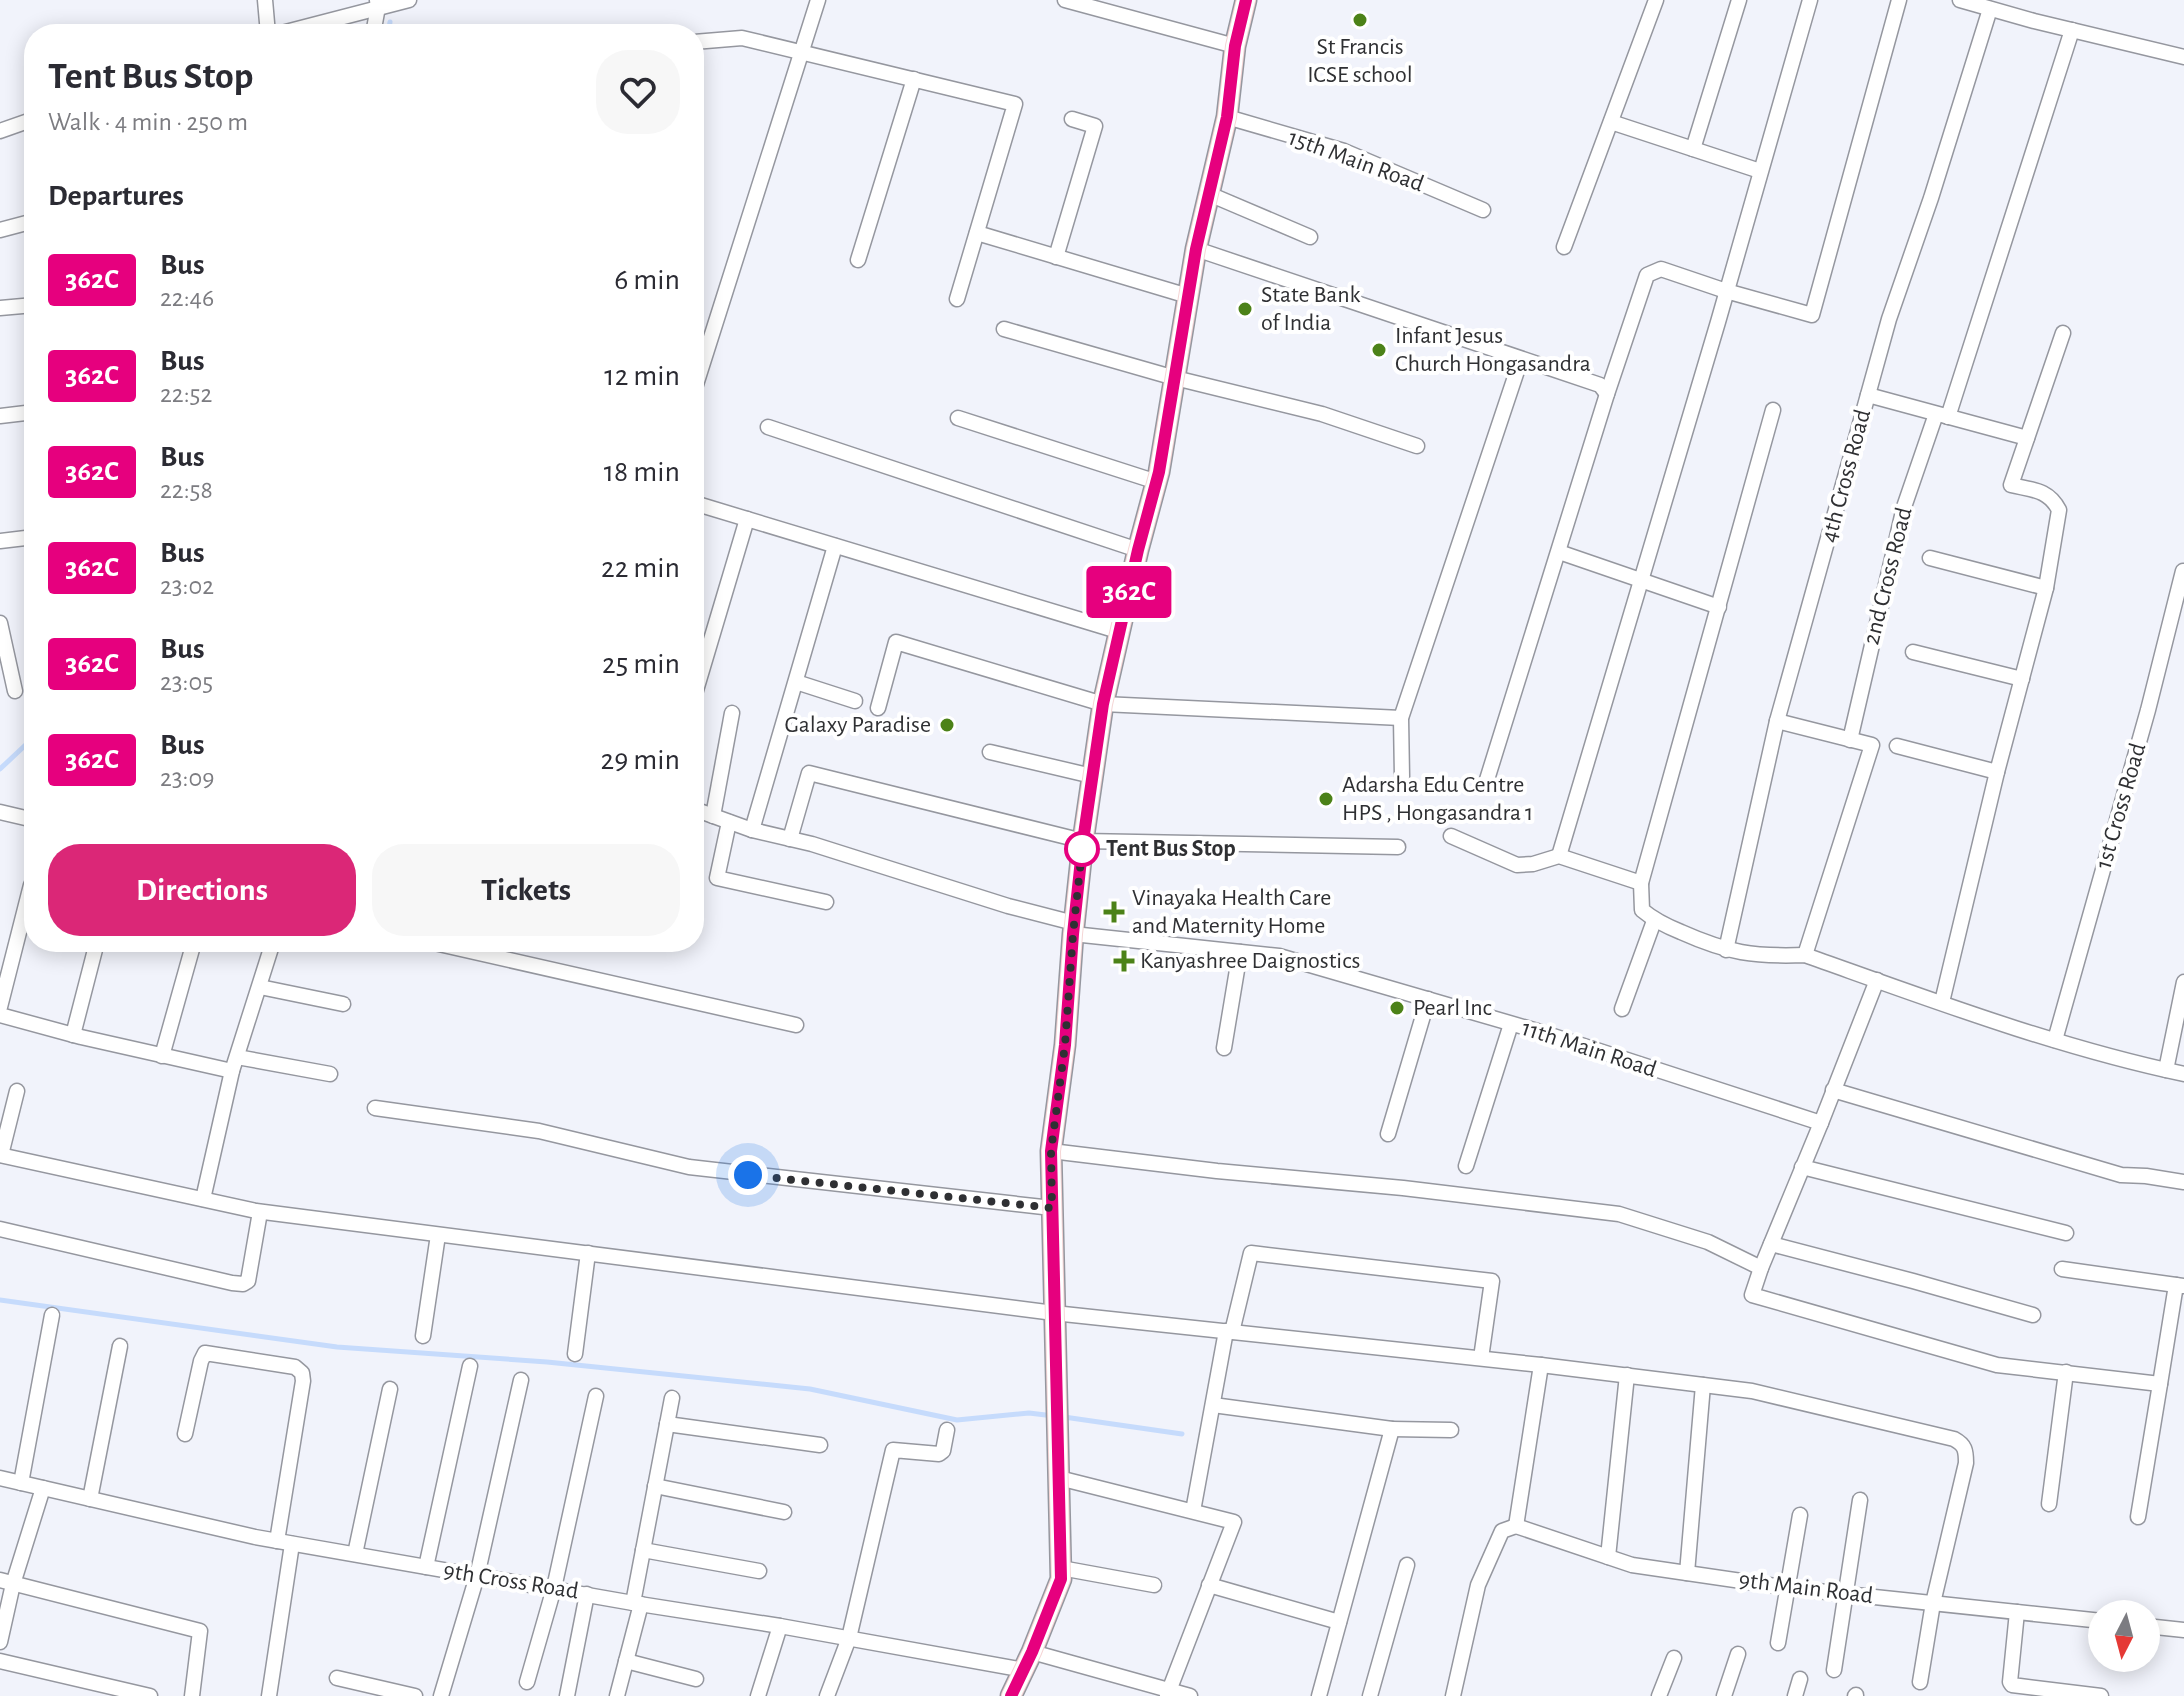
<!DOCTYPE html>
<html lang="en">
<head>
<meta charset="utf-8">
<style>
  :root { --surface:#fff; --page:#f7f7f7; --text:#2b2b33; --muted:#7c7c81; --accent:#db2777 }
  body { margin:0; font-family:"Alegreya Sans",sans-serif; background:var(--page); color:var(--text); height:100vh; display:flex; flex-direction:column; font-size:30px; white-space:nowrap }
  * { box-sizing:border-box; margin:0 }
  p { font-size:26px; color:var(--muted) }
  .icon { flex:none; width:44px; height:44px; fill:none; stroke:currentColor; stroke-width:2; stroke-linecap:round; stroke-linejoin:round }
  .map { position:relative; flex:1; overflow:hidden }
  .panel { position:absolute; left:24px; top:24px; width:680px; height:928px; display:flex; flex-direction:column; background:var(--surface); border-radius:32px; box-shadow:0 4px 20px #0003 }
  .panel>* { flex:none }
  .badge { padding:0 16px; border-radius:6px; font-size:28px; line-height:52px }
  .needle { width:52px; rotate:186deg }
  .tools { position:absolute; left:2088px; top:1600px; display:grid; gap:16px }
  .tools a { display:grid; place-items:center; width:72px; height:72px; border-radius:50%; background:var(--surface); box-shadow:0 4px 20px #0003; font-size:40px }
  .you { position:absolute; width:40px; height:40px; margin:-20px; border:6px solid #fff; border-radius:50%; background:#1a73e8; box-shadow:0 0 0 12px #1a73e833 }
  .map>.badge { position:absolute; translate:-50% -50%; box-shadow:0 0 0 4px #fff }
  h2 { padding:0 24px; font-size:30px; line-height:72px }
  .round { display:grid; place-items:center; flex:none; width:84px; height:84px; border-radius:32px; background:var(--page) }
  .headline { display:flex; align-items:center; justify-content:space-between; height:136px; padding:0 24px }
  h1 { font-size:38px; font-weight:700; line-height:60px }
  .primary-button { display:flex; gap:16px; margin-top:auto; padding:16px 24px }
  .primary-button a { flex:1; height:92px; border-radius:32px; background:var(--accent); color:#fff; font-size:32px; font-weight:700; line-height:92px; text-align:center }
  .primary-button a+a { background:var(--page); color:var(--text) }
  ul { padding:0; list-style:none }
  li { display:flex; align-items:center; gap:24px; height:96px; padding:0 24px }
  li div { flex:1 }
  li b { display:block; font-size:30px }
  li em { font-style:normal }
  li .badge { min-width:88px; font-weight:700; text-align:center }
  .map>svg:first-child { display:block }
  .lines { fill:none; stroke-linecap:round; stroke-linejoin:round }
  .stream { stroke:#c6dbfc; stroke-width:5 }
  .street-casing { stroke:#95979f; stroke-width:17 }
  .secondary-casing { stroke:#95979f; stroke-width:23 }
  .street { stroke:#fff; stroke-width:14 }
  .secondary { stroke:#f5d5d5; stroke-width:20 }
  .line-casing { stroke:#fff; stroke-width:18 }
  .line { stroke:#e6007e; stroke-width:12 }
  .walk { stroke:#2f3033; stroke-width:8; stroke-dasharray:0 14.4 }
  .poi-dot { fill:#4c8218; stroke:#fff; stroke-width:3 }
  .stop-dot { fill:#fff; stroke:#e6007e; stroke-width:4 }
  .labels { text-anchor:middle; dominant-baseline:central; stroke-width:8; stroke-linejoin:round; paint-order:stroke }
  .poi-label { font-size:24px; fill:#2f3033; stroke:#fff; text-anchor:start }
  .street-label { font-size:24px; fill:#2f3033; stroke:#fff }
  .stop-label { font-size:24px; font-weight:bold; fill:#2f3033; stroke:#fff; text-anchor:start }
</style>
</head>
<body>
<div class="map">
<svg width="2184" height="1696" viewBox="0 0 2184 1696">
  <rect width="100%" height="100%" fill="#f1f3fb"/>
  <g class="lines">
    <g class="stream">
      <polyline points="388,34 390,22"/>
      <polyline points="0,769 34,737"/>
      <polyline points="0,1300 337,1347 547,1362 810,1389 957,1420 1029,1413 1054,1416"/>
      <polyline points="1064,1417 1182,1434"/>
    </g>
    <defs>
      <g id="street">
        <polyline points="265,0 268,34"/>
        <polyline points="1065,0 1235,46"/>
        <polyline points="1960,0 2034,21 2184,57"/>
        <polyline points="278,34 409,0"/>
        <polyline points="373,34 378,7 377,0"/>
        <polyline points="694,42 742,38 1015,104 957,299"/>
        <polyline points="1227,117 1344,151 1483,210"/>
        <polyline points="1611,122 1760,171"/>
        <polyline points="0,131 34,119"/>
        <polyline points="1693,149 1739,0"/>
        <polyline points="1209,194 1310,237"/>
        <polyline points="0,230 34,221"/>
        <polyline points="977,233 1188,296"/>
        <polyline points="1564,247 1656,0"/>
        <polyline points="1196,249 1600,385 1607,394"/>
        <polyline points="1056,257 1095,126 1072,119"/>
        <polyline points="858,260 914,79"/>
        <polyline points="0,308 34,305"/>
        <polyline points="1004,329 1175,378 1322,414 1417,446"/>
        <polyline points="694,391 818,0"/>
        <polyline points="1868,395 2027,438"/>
        <path d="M 1773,410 L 1641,883 L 1642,910 C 1654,920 1666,926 1681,932 C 1728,953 1754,957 1805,955 C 1929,999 2056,1047 2184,1074"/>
        <polyline points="0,416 34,412"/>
        <polyline points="1948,417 2072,30"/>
        <polyline points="958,418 1157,482"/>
        <polyline points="768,427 1138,550"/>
        <polyline points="694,503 1121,632"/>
        <polyline points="0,541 34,537"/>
        <polyline points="1559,552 1719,607"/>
        <polyline points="1930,558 2046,588"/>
        <polyline points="0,623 15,691"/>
        <polyline points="1913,652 2022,679"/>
        <polyline points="796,682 855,701"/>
        <polyline points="694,697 747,519"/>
        <polyline points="878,708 896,642 1103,704 1401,718"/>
        <polyline points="1777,721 1872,745 1805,955"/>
        <polyline points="1850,740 1904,507 1936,414"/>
        <path d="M 1897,746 L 1997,772 L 2046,588 L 2059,510 C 2048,489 2032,490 2011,485 L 2063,333"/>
        <polyline points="990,752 1092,776"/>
        <polyline points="1402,777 1401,718 1521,359"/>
        <polyline points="1485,786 1607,394 1647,275 1661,269 1726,291 1812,315 1899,0"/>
        <polyline points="694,809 752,830 812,844 1008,906 1074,923"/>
        <polyline points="0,812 34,820"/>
        <polyline points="713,816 732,713"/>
        <polyline points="729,822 717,878 826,902"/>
        <polyline points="752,830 835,546"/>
        <polyline points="1451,836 1517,865 1533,864 1559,856 1641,883"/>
        <polyline points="790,839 809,773 1083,841 1398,847"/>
        <polyline points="1559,856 1718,322 1810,0"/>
        <polyline points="1073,934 1279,956 1544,1033 1821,1123"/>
        <polyline points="430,942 796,1025"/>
        <polyline points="1726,950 1777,721 1856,438 1889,319 1931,198 1990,9"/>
        <polyline points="1877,980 1821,1123 1761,1268 1752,1295 1997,1365 2160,1384 2176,1285 2184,1286"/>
        <polyline points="260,987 343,1004"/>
        <polyline points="1942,1002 1997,772"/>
        <polyline points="0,1007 31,885"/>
        <polyline points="1622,1009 1654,921"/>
        <polyline points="0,1015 81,1037 232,1071"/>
        <polyline points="73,1035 97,942"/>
        <polyline points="2055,1040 2148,710 2183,571"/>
        <polyline points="1224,1048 1240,952"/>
        <polyline points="162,1056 194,942"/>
        <polyline points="237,1057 330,1074"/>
        <polyline points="2166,1070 2184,982"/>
        <polyline points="1833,1090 2121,1175 2146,1176 2184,1182"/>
        <polyline points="375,1108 539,1131 689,1167 1052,1208"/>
        <polyline points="1388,1134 1428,999"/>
        <polyline points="1051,1151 1217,1171 1403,1188 1619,1214 1708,1242 1761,1268"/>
        <path d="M 0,1155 L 256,1211 L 1054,1313 L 1541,1365 L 1752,1391 L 1954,1439 C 1965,1445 1966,1450 1966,1463 L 1933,1603 L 1920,1682"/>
        <polyline points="1,1155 17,1091"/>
        <polyline points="1466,1166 1511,1024"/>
        <polyline points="1802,1167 2066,1233"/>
        <polyline points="203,1199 232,1071 273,942"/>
        <polyline points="0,1229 232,1283 243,1284 248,1281 260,1212"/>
        <polyline points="1771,1244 1913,1281 2033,1315"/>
        <polyline points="2062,1269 2176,1285"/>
        <polyline points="1232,1332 1251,1253 1492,1281 1481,1358"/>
        <polyline points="423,1336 438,1235"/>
        <polyline points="575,1354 588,1253"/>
        <polyline points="1213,1405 1392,1429 1319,1696"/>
        <polyline points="667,1424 820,1445"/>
        <polyline points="1392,1429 1451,1430"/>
        <polyline points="185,1434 201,1361 205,1353 295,1367 302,1373 303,1381 277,1541"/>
        <polyline points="0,1478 255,1537 633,1603 780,1626 1024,1670"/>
        <polyline points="1059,1478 1234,1522 1167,1696"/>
        <polyline points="21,1483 52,1315"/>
        <polyline points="655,1486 784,1512"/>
        <polyline points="90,1499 120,1346"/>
        <polyline points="2049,1504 2066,1372"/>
        <polyline points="1193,1511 1226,1331"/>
        <polyline points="2138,1517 2160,1384"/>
        <polyline points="1516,1526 1632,1565 1789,1588 2102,1621"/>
        <polyline points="1516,1526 1541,1365"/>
        <polyline points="643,1550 759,1571"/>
        <polyline points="355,1554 390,1389"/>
        <polyline points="1608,1557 1627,1375"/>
        <polyline points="426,1567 470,1366"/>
        <polyline points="1061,1568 1154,1585"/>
        <polyline points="1687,1573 1703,1385"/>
        <polyline points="0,1580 200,1631 192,1696"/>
        <polyline points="1209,1585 1339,1622"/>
        <polyline points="633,1603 672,1398"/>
        <polyline points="2017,1612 2010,1682 2012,1685 2101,1696"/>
        <polyline points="2146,1626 2184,1630"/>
        <polyline points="0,1642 13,1584 43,1488"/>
        <polyline points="1778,1643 1800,1515"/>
        <polyline points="1032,1652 1190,1696"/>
        <polyline points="0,1661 150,1696"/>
        <polyline points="626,1661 696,1679"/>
        <polyline points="1834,1670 1860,1500"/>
        <polyline points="337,1678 415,1696"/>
        <polyline points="527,1682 554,1588 596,1396"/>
        <polyline points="269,1696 292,1544"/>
        <polyline points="441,1696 477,1576 521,1380"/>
        <polyline points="567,1696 587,1594"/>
        <polyline points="617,1696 641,1604"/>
        <polyline points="758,1696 780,1626"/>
        <polyline points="827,1696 849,1638 893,1450 939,1454 943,1451 947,1430"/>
        <polyline points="1370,1696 1407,1565"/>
        <polyline points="1453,1696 1478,1585 1502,1531 1516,1526"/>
        <polyline points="1659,1696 1674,1658"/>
        <polyline points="1724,1696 1738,1654"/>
        <polyline points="1795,1696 1800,1679"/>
        <polyline points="1855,1696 1856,1695"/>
      </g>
      <polyline id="secondary" points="1011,1696 1032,1652 1061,1579 1051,1151 1065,1045 1073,934 1083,841 1103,704 1138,550 1159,472 1196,249 1227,117 1235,46 1246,0"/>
    </defs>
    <use href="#street" class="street-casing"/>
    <use href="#secondary" class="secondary-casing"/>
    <use href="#street" class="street"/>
    <use href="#secondary" class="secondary"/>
  </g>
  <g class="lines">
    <defs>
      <polyline id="line" points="1011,1696 1032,1652 1061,1579 1051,1151 1065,1045 1073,934 1083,841 1103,704 1138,550 1159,472 1196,249 1227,117 1235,46 1246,0"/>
    </defs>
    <use href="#line" class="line-casing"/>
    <use href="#line" class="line"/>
    <polyline class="walk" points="748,1175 1052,1208 1051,1151 1065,1045 1073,934 1083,841 1082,849"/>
  </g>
  <g class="poi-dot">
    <circle cx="1360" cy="20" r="8"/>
    <circle cx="1245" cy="309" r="8"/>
    <circle cx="1379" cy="350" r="8"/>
    <circle cx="947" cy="725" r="8"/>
    <circle cx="1326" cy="799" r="8"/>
    <path d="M1110 900h8v8h8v8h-8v8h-8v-8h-8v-8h8z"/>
    <path d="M1120 949h8v8h8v8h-8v8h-8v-8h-8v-8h8z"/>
    <circle cx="1397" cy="1008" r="8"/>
  </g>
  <circle class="stop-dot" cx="1082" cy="849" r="16"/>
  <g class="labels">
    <g class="poi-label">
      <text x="1360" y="47" text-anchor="middle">St Francis<tspan x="1360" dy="28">ICSE school</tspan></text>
      <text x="1261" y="295">State Bank<tspan x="1261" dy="28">of India</tspan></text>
      <text x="1395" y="336">Infant Jesus<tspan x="1395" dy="28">Church Hongasandra</tspan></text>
      <text x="931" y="725" text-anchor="end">Galaxy Paradise</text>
      <text x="1342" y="785">Adarsha Edu Centre<tspan x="1342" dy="28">HPS , Hongasandra 1</tspan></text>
      <text x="1132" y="898">Vinayaka Health Care<tspan x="1132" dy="28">and Maternity Home</tspan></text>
      <text x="1140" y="961">Kanyashree Daignostics</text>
      <text x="1413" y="1008">Pearl Inc</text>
    </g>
    <g class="street-label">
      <text transform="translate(1356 161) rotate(20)">15th Main Road</text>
      <text transform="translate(1846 476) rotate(-75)">4th Cross Road</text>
      <text transform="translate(1888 576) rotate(-76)">2nd Cross Road</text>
      <text transform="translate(2121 806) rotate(-74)">1st Cross Road</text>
      <text transform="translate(1589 1049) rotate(18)">11th Main Road</text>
      <text transform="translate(511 1581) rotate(9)">9th Cross Road</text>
      <text transform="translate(1806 1588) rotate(7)">9th Main Road</text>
    </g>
    <g class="stop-label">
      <text x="1106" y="849">Tent Bus Stop</text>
    </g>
  </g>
</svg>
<div class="tools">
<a><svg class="needle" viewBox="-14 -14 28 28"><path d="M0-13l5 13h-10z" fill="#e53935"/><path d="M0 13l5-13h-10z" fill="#7c7c81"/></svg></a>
</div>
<div class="you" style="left:748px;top:1175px"></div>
<b class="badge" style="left:1129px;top:592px;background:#e6007e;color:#fff">362C</b>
<section class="panel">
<div class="headline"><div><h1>Tent Bus Stop</h1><p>Walk · 4 min · 250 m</p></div><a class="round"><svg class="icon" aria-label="heart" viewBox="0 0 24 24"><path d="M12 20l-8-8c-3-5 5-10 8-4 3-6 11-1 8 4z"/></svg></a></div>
<h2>Departures</h2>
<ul>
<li><span class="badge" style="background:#e6007e;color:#fff">362C</span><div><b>Bus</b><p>22:46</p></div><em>6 min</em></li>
<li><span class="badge" style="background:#e6007e;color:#fff">362C</span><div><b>Bus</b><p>22:52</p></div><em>12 min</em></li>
<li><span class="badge" style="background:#e6007e;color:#fff">362C</span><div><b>Bus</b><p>22:58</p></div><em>18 min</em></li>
<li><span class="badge" style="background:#e6007e;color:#fff">362C</span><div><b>Bus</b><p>23:02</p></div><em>22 min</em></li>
<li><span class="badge" style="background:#e6007e;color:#fff">362C</span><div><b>Bus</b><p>23:05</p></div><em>25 min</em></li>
<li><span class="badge" style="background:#e6007e;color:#fff">362C</span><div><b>Bus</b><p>23:09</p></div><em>29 min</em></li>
</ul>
<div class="primary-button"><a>Directions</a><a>Tickets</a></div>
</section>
</div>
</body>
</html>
